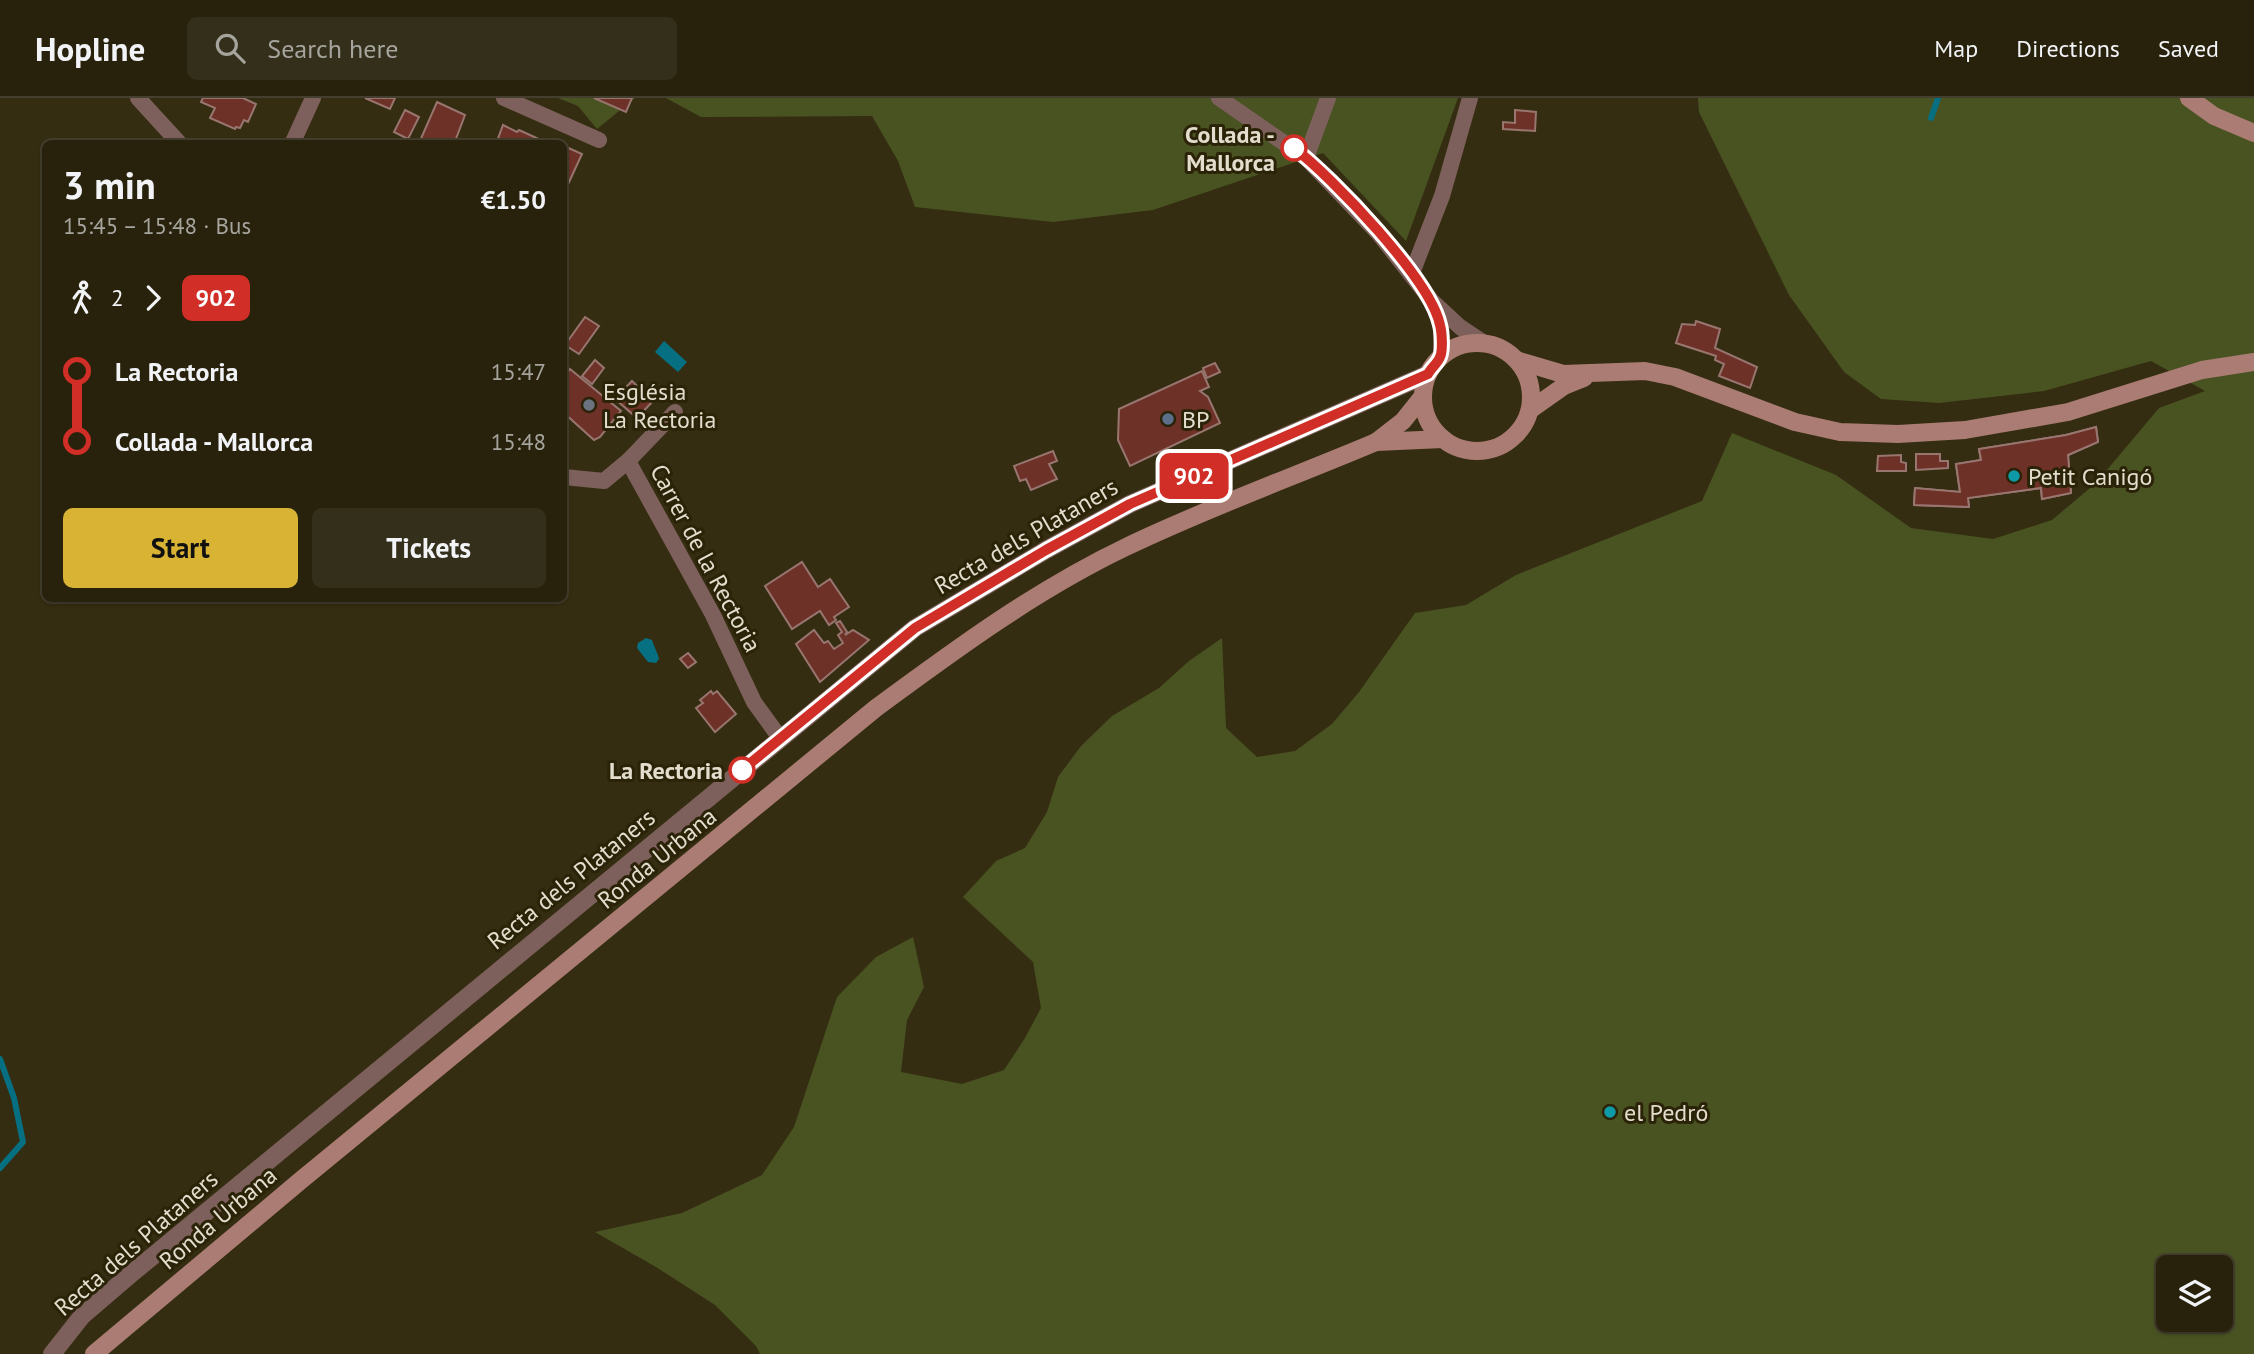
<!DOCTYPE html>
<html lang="en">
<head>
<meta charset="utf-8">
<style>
  :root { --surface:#28220d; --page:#342f1b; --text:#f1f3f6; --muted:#a5a49d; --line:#443f2e; --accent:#d9b334 }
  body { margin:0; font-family:"PT Sans",sans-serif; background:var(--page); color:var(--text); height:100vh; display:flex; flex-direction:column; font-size:26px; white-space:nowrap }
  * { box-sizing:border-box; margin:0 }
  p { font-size:23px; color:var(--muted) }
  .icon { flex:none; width:38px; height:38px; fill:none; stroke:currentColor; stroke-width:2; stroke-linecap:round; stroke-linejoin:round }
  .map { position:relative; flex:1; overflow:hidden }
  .panel { position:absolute; left:42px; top:42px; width:525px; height:462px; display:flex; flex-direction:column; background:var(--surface); border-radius:10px; box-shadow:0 2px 5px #0004,0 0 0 2px var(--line) }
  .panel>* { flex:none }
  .badge { padding:0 14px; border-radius:10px; font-size:24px; line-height:46px }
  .controls { position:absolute; left:2156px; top:1157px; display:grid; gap:14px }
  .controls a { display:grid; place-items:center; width:77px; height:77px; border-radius:10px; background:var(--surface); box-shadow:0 2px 5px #0004,0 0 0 2px var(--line); font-size:35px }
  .map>.badge { position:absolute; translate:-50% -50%; box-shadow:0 0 0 4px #fff }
  .legs { display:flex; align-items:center; gap:10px; height:77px; padding:0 21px; font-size:23px }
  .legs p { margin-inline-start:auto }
  .head { display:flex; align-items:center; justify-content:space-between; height:119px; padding:0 21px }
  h1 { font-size:38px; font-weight:800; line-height:52px }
  .cta { display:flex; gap:14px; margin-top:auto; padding:14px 21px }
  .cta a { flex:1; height:80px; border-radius:10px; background:var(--accent); color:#111; font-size:28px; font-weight:800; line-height:80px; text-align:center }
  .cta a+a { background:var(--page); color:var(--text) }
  ul { padding:0 21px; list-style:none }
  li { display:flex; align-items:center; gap:24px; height:70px; font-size:26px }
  li i { display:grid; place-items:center; width:10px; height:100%; margin:0 9px; background:currentColor }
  li i::after { content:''; width:18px; height:18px; margin:-9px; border:5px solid; border-radius:50%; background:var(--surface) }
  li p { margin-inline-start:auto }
  li:first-child i { background:linear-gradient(#0000 50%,currentColor 0) }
  li:last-child i { background:linear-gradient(currentColor 50%,#0000 0) }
  header { display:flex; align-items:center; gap:42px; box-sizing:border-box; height:98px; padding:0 35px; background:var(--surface); border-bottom:2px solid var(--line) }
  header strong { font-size:33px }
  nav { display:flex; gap:38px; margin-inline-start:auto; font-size:24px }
  .search { width:490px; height:63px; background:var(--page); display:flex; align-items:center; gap:18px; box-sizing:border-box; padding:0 24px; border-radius:10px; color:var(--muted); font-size:26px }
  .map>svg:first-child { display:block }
  .green { fill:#495322; fill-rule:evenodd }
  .water { fill:#067082 }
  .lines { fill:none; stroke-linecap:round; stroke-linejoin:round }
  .stream { stroke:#067082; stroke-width:6 }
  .building { fill:#6d3128; stroke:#98766f; stroke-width:2; fill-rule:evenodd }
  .minor { stroke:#7d605b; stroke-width:16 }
  .tertiary { stroke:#7d605b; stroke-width:18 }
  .secondary { stroke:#aa7c73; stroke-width:18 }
  .line-1-casing { stroke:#fff; stroke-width:16 }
  .line-1 { stroke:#d02e26; stroke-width:10 }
  .stop-1-dot { fill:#fff; stroke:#d02e26; stroke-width:3.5 }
  .worship-dot { fill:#6b7280; stroke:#2b2307; stroke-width:2.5 }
  .service-dot { fill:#5c6f8a; stroke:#2b2307; stroke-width:2.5 }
  .culture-dot { fill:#0f9aa8; stroke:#2b2307; stroke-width:2.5 }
  .labels { text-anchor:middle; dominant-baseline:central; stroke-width:6; stroke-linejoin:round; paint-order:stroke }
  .stop-label { font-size:24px; font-weight:bold; fill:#e2ddcd; stroke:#2b2307; text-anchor:end }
  .poi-label { font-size:24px; fill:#e2ddcd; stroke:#2b2307; text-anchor:start }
  .street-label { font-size:24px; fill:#e2ddcd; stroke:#2b2307 }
</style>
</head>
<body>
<header>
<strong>Hopline</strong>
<div class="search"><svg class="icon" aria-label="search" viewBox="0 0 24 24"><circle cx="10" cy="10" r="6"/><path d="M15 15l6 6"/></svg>Search here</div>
<nav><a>Map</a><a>Directions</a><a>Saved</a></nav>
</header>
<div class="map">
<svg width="2254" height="1256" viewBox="0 0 2254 1256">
  <rect width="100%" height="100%" fill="#352d11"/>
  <g class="green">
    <polygon points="558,0 635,0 597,31 578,8"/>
    <polygon points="666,0 1458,0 1406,143 1323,55 1153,112 1053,124 915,109 898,63 872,18 701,19"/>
    <path d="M 1698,0 L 2254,0 L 2254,1256 L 760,1256 L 756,1248 L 715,1207 L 656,1169 L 595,1134 L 682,1115 L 762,1077 L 794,1029 L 837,899 L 876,859 L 913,839 L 924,889 L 907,922 L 901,974 L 962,986 L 1004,972 L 1025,940 L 1041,910 L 1033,864 L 963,799 L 996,763 L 1025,750 L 1047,714 L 1058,679 L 1081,648 L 1112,618 L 1159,590 L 1189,563 L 1222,540 L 1226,630 L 1257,659 L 1295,653 L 1332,626 L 1359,594 L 1415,515 L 1466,507 L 1516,477 L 1702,403 L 1732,335 L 1836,377 L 1911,430 L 1993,441 L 2052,422 L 2096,385 L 2159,310 L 2205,293 L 2151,263 L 2044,293 L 1939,305 L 1881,301 L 1844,274 L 1789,197 L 1699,14 ZM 2168,1169 L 2221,1169 L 2221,1222 L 2168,1222 Z"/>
  </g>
  <g class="water">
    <polygon points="664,243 687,264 678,274 655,254"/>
    <path d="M 646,540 L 652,542 C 653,546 659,558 659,561 L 656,565 L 648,564 L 637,550 L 638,545 Z"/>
  </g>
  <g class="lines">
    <g class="stream">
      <polyline points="1931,20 1938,0"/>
      <polyline points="0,961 14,1000 23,1044 0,1070"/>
    </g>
  </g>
  <g class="building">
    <polygon points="203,0 243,0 256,6 248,24 244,22 240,30 236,29 235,31 210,20 215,10 201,4"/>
    <polygon points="365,0 395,0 390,11"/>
    <polygon points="594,0 632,0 626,14"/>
    <polygon points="437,4 465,17 454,46 419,45"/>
    <polygon points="405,12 419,19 408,41 394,34"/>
    <polygon points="1515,12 1536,14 1535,33 1503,31 1503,24 1515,25"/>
    <polygon points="503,27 517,34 519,32 541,42 539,46 496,46"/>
    <polygon points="564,48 582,56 564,95"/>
    <polygon points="585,219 599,228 579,256 565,247"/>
    <polygon points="1696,223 1720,231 1715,250 1757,269 1750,290 1719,278 1724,266 1715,262 1716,258 1676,245 1682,226 1695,227"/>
    <polygon points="595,262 604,270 592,286 582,278"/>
    <polygon points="1215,265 1220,274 1207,280 1203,270"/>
    <polygon points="570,271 621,313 600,339 594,342 564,315 564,280"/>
    <polygon points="1202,273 1209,289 1200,293 1208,299 1220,325 1130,368 1118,342 1119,311"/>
    <polygon points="632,283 653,303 637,320 615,301"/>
    <path d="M 2096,329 L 2098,344 L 2068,357 L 2071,395 L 2042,401 L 2041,390 L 1968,400 L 1969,409 L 1914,407 L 1915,390 L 1960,394 L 1956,366 L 1981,362 L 1979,351 L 2066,337 ZM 2028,360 L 2029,370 L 1983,376 L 1982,367 Z"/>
    <polygon points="2096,329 2098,344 2068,357 2071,395 2042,401 2041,390 1968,400 1969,409 1914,407 1915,390 1960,394 1956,366 1981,362 1979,351 2066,337"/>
    <polygon points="1053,353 1057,363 1049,366 1057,381 1031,392 1026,381 1020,383 1014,368"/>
    <polygon points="1916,356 1940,356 1940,363 1948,363 1948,370 1916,372"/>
    <polygon points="1901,357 1901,364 1906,365 1906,373 1877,373 1878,358"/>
    <polygon points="802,464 818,489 830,481 849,509 834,519 836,522 829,527 820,513 792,531 765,488"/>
    <polygon points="840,523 847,534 845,537 853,532 869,542 820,584 796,546 814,532 824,545 828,543 834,551 843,545 838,537 842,534 836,525"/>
    <polygon points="688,555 696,564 688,570 680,561"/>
    <polygon points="711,593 713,596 717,593 736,616 715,634 696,610 703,605 700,602"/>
  </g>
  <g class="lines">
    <g class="minor">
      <polyline points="138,0 180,46"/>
      <polyline points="504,0 599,42"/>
      <polyline points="1219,0 1306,60 1379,136 1431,202 1460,229 1484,245"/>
      <polyline points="292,46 313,0"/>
      <polyline points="1306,60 1328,0"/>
      <polyline points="1412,175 1442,98 1470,0"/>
      <polyline points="1432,204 1441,228 1441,258"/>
      <polyline points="628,363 675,314"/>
      <polyline points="564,379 604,383 628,363 713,517 754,604 780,640"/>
    </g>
    <polyline class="tertiary" points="52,1256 82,1218 131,1176 915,530 1046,452 1130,406 1428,276"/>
    <g class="secondary">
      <polyline points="2189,0 2214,18 2254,35"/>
      <circle cx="1477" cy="299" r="54"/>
      <polyline points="1519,263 1563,276 1645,273 1675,279 1795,324 1840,334 1898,336 1965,332 2068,314 2202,272 2254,264"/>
      <polyline points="1530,312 1564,288 1584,280"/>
      <polyline points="1376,344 1443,341"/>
      <path d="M 94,1256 L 300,1083 L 876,610 C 956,551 1036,492 1126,449 C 1207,410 1293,379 1376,344 L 1403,323 L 1423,298"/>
    </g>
  </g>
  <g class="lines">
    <defs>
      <path id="line-1" d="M 742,672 L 915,530 L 1046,452 L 1130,406 L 1428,276 C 1431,270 1438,265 1440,259 C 1443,253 1442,234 1440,227 C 1431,182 1332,79 1294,50"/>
    </defs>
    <use href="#line-1" class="line-1-casing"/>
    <use href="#line-1" class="line-1"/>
  </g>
  <g class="stop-1-dot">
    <circle cx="1294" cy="50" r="12"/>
    <circle cx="742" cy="672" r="12"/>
  </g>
  <circle class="worship-dot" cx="589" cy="307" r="7"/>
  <circle class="service-dot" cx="1168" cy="321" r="7"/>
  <g class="culture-dot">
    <circle cx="2014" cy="378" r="7"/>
    <circle cx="1610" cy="1014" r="7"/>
  </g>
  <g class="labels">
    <g class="stop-label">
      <text x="1275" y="36">Collada -<tspan x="1275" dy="28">Mallorca</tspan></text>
      <text x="723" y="672">La Rectoria</text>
    </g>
    <g class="poi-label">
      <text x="603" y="293">Església<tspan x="603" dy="28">La Rectoria</tspan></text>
      <text x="1182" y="321">BP</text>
      <text x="2028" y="378">Petit Canigó</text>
      <text x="1624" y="1014">el Pedró</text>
    </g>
    <g class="street-label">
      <text transform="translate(1026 438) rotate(-30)">Recta dels Plataners</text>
      <text transform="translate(706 460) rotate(62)">Carrer de la Rectoria</text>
      <text transform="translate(657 760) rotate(-39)">Ronda Urbana</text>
      <text transform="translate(571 781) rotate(-39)">Recta dels Plataners</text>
      <text transform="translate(218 1120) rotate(-40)">Ronda Urbana</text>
      <text transform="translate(136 1145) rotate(-41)">Recta dels Plataners</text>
    </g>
  </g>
</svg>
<div class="controls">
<a><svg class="icon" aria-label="layers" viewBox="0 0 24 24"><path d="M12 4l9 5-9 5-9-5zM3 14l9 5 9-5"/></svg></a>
</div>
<b class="badge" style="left:1194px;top:378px;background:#d02e26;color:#fff">902</b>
<section class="panel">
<div class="head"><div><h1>3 min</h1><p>15:45 – 15:48 · Bus</p></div><b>€1.50</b></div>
<div class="legs"><svg class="icon" aria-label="walk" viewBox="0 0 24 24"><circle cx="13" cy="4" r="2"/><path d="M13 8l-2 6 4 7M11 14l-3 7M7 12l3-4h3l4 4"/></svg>2<svg class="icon" aria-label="forward" viewBox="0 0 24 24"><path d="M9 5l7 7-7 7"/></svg><b class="badge" style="background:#d02e26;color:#fff">902</b></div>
<ul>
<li><i style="color:#d02e26"></i><b>La Rectoria</b><p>15:47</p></li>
<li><i style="color:#d02e26"></i><b>Collada - Mallorca</b><p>15:48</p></li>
</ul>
<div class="cta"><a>Start</a><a>Tickets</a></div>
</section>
</div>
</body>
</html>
